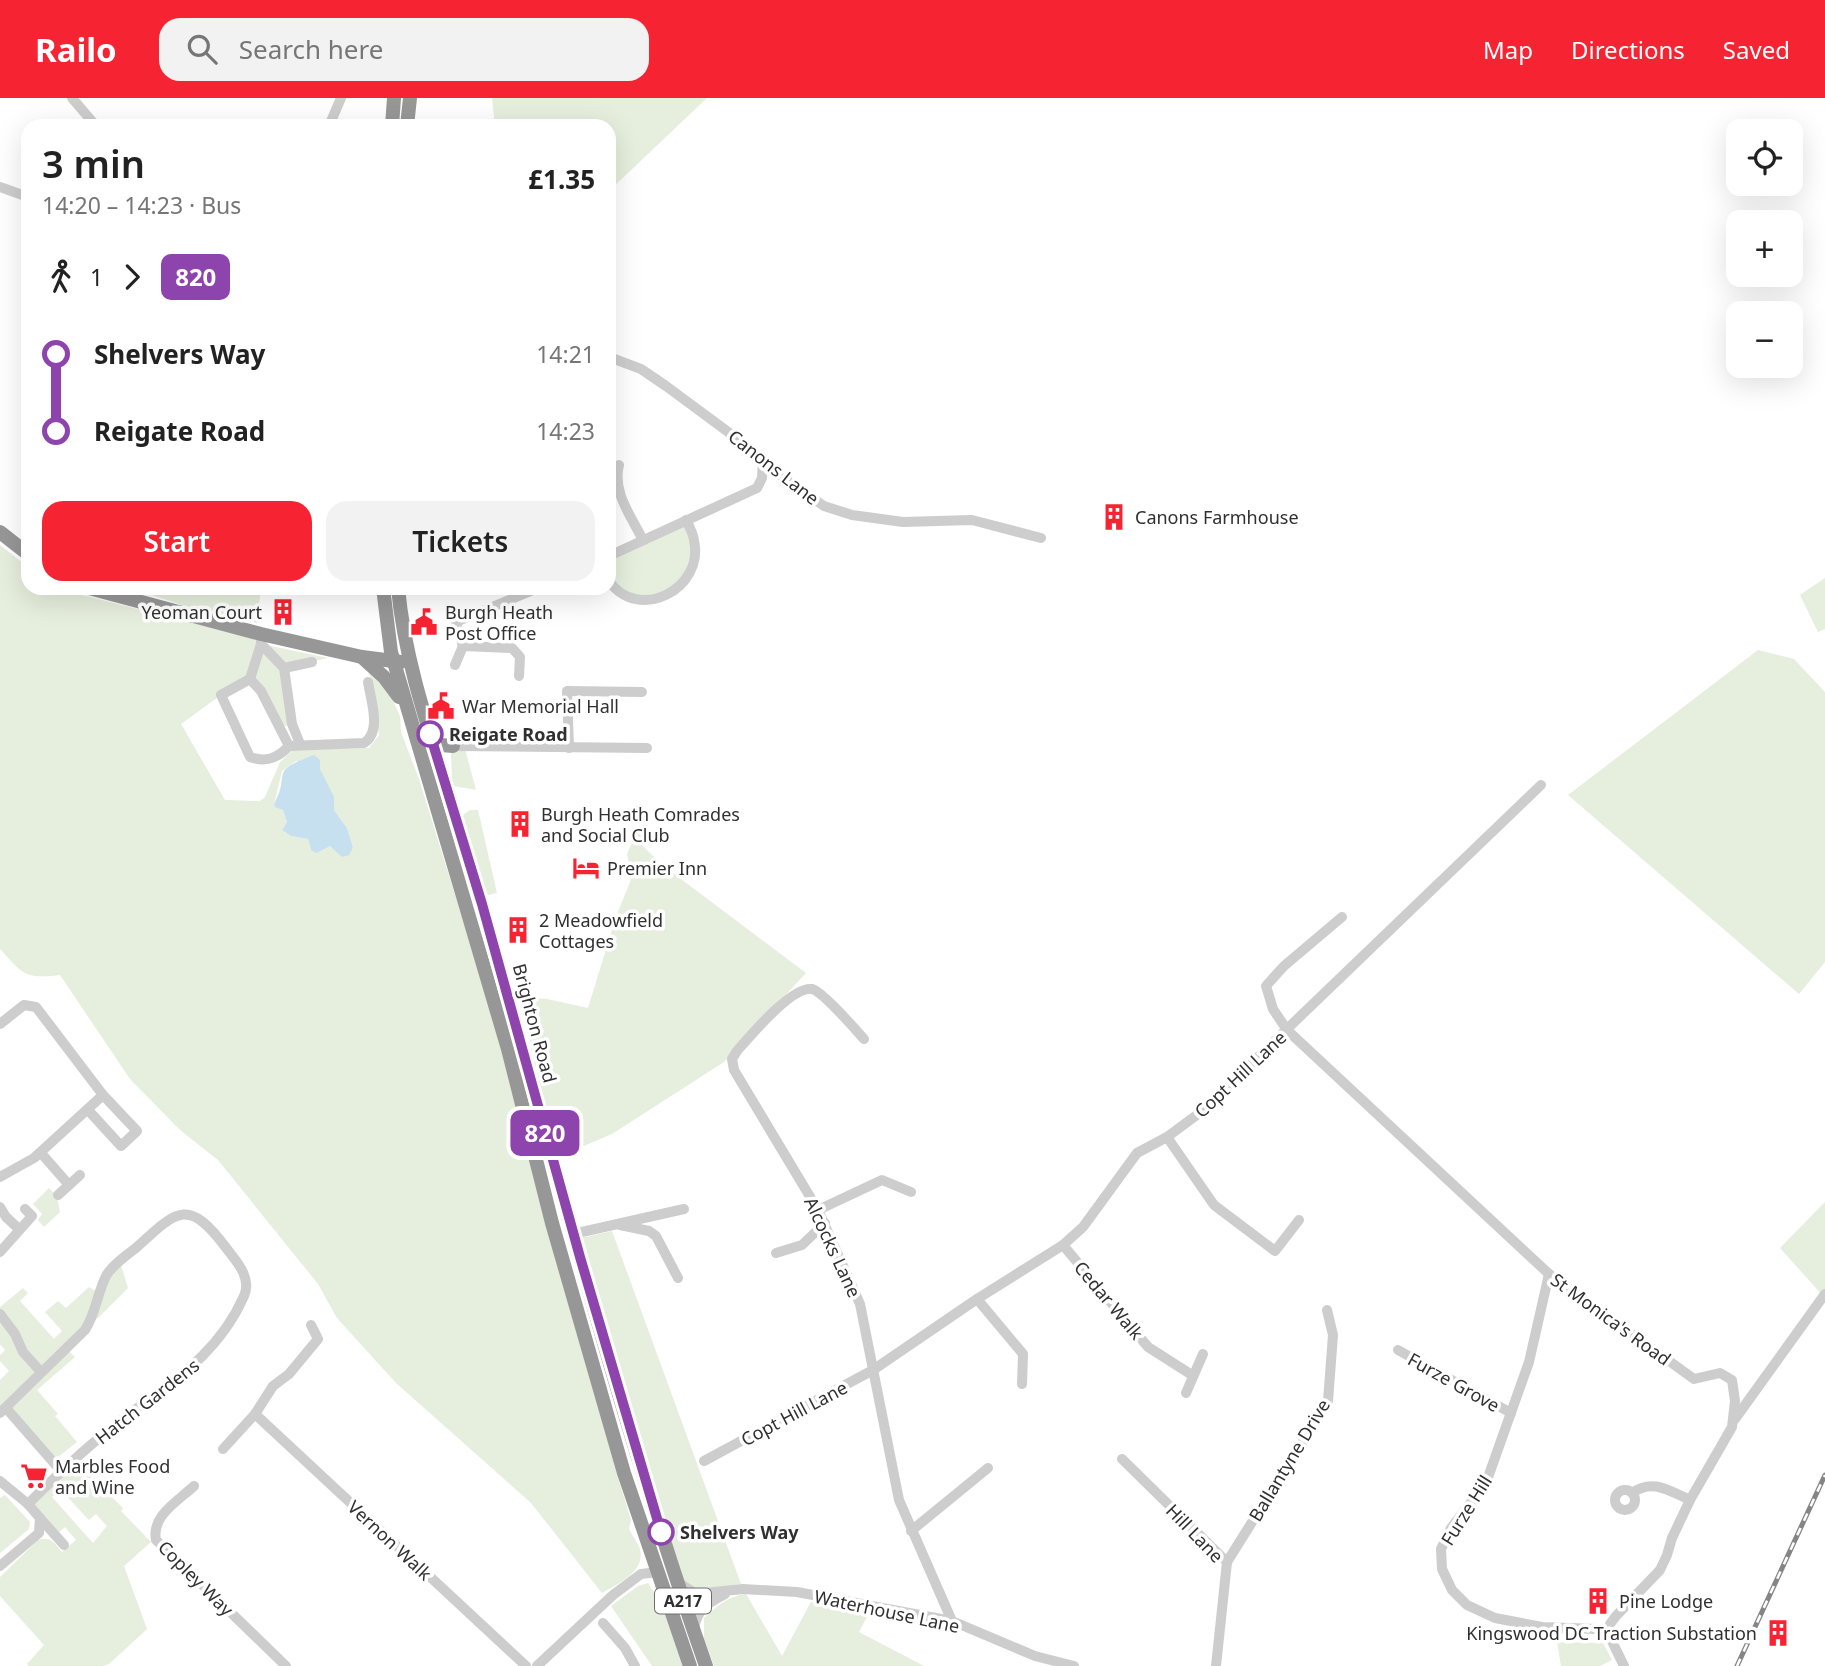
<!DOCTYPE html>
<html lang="en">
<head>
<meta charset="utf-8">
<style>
  :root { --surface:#fff; --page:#f2f2f2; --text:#222; --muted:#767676; --accent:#f62333 }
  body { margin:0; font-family:"Noto Sans",sans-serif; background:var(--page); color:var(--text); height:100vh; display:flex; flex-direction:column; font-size:26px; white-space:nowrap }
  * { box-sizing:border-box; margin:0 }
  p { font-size:23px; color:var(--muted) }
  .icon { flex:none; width:38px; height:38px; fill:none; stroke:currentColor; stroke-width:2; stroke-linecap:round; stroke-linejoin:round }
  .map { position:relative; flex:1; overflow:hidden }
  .drawer { position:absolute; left:21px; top:21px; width:595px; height:476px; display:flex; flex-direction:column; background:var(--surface); border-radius:21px; box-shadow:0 7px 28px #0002 }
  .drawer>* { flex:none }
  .badge { padding:0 14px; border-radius:10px; font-size:24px; line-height:46px }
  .buttons { position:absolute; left:1726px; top:21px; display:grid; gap:14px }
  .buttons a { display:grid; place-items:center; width:77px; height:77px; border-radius:14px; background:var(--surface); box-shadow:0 7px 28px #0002; font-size:35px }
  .map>.badge { position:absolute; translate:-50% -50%; box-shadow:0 0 0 4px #fff }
  .legs { display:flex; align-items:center; gap:10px; height:77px; padding:0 21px; font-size:23px }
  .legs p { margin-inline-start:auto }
  .head { display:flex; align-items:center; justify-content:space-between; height:119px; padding:0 21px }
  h1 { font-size:38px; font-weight:600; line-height:52px }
  .cta { display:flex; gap:14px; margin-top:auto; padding:14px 21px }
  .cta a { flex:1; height:80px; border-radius:21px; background:var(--accent); color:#fff; font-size:28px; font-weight:600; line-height:80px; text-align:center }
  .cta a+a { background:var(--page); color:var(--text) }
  ul { padding:0 21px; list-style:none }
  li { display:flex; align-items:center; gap:24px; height:77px; font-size:26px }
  li i { display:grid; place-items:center; width:10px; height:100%; margin:0 9px; background:currentColor }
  li i::after { content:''; width:18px; height:18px; margin:-9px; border:5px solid; border-radius:50%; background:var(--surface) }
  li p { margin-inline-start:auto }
  li:first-child i { background:linear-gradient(#0000 50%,currentColor 0) }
  li:last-child i { background:linear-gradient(currentColor 50%,#0000 0) }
  header { display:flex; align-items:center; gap:42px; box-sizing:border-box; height:98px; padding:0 35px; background:var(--accent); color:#fff }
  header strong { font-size:33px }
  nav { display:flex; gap:38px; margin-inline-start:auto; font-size:24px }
  .search { width:490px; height:63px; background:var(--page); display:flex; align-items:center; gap:18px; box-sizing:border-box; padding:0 24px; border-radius:21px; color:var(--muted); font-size:26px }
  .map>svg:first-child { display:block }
  .green { fill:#e6eedd; fill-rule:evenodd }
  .water { fill:#c7e0f0 }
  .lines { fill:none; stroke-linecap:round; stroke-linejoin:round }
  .minor { stroke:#cdcdcd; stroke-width:10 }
  .highway { stroke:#979797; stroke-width:14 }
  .rail-casing { stroke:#858585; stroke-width:5 }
  .rail { stroke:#fff; stroke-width:2.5; stroke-dasharray:8; stroke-linecap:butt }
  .line-1-casing { stroke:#fff; stroke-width:16 }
  .line-1 { stroke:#8e44ad; stroke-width:10 }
  .stop-1-dot { fill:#fff; stroke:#8e44ad; stroke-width:3.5 }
  .labels { text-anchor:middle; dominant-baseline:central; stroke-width:7; stroke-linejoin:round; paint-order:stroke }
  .shield { fill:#fff; stroke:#6e6e6e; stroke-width:2 }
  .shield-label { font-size:16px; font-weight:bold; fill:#303030 }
  .street-label { font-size:18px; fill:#303030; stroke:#fff }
  .poi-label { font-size:18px; fill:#303030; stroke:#fff; text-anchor:start }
  .stop-label { font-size:18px; font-weight:bold; fill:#303030; stroke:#fff; text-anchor:start }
</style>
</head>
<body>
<header>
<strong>Railo</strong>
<div class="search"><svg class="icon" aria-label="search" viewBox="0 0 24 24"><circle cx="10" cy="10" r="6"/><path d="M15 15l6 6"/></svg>Search here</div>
<nav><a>Map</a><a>Directions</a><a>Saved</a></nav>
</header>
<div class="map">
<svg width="1825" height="1568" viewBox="0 0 1825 1568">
  <rect width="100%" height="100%" fill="#fff"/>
  <g class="green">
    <polygon points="492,0 707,0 609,93 609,28 495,28"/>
    <path d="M 686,422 L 695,443 L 679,491 C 645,507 639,505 609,483 L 609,458 Z"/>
    <path d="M 0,447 L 28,469 L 28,490 L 54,490 L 257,541 L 262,546 L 328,560 L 284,570 L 292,626 L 281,629 L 250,581 L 221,597 L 181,626 L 225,702 L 260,703 L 265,699 L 280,664 L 293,652 L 369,650 L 379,637 L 369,572 L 386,587 L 400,618 L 401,634 L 419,681 L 488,903 L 616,1373 L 631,1422 L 629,1431 C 632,1437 638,1445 640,1451 C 646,1474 617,1486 602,1495 L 531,1405 L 396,1285 L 337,1220 L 318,1186 L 218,1062 L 180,1032 L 130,981 L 60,877 C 24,881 23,876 0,851 ZM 296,663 L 320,671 L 334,712 L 347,730 L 353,749 L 334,751 L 330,748 L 311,752 L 308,741 L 291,738 L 282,732 L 287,724 L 283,712 L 274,706 L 282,673 Z"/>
    <polygon points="1825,480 1825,531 1818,534 1800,497"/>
    <polygon points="131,490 261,490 257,525 200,513"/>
    <polygon points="1758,552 1794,561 1825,594 1825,864 1799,896 1568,697"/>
    <polygon points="465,651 476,692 454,688 452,681 451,656 455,652"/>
    <polygon points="470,712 478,712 497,795 488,797 481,791 459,720"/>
    <polygon points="639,728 643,748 661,766 806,875 724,964 612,1036 558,1059 541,1002 524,912 526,900 547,901 588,910 616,819 632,779 627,756"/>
    <polygon points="49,1090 57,1099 60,1114 44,1129 38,1122 42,1116 33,1106"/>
    <polygon points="1825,1104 1825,1200 1780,1150"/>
    <path d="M 612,1133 L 741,1486 C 720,1489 702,1497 684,1483 L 628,1306 L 581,1140 Z"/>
    <polygon points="120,1164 128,1190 98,1220 93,1221 73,1246 70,1254 75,1259 37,1292 58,1316 55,1318 77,1344 53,1363 6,1311 0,1315 0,1282 9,1273 0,1263 0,1257 5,1252 0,1246 0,1209 23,1190 28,1195 20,1203 54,1241 62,1233 45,1214 58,1203 66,1210 89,1189 99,1195"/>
    <path d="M 73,1362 L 123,1410 L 121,1413 L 151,1444 L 124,1468 L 147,1531 L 109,1566 L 103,1568 L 28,1568 L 27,1566 L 44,1547 L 0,1498 L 0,1479 L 38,1442 C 51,1438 54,1445 62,1454 L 76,1442 L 65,1429 L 59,1434 L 32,1403 ZM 61,1392 L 89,1422 L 96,1416 L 107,1428 L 93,1445 L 52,1399 Z"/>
    <polygon points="5,1397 30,1424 29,1431 0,1455 0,1400"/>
    <polygon points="648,1485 660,1503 683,1568 652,1568 611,1508 638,1488"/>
    <path d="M 746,1496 L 782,1558 L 811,1504 L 871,1511 L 859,1534 L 924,1568 L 714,1568 L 704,1541 L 704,1520 C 717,1508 728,1498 746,1496 Z"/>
    <polygon points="1557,1544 1603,1545 1612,1562 1600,1568 1561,1568"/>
  </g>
  <path class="water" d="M 314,657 L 320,662 L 320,671 L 334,699 L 334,712 L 347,730 L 353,749 L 349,757 L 342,759 L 330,748 L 316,755 L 311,752 L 308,741 L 291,738 L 282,732 L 287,724 L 283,712 L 275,709 L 274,706 C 292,673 266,675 314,657 Z"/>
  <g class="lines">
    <g class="minor">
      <polyline points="72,0 96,28"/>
      <polyline points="329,28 341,0"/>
      <polyline points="0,89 28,99"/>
      <polyline points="609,259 641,271 666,288 739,342 778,376 824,408 852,417 903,424 972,422 1041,440"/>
      <path d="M 619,367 C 612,394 631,418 643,442"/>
      <polyline points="609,458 757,390 762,380 763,362"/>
      <path d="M 609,483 C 638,525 705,491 694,442 C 693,435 689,428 686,422"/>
      <polyline points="261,536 261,546 284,570 292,626 300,646"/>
      <polyline points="455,567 463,548"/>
      <polyline points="284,570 312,564"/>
      <polyline points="519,578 520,559 512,550 463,548 456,524 538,490"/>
      <polyline points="250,581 261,546"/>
      <path d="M 289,648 L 261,593 L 250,581 L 221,597 L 250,659 C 266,665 278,660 289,648 L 364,645 C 382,634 371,603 368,584"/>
      <polyline points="453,648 647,650"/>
      <polyline points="569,650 567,593 642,594"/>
      <polyline points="1342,819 1284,868 1266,888 1273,911 1287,932 1549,1176 1694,1281 1720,1275 1732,1282 1735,1303 1732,1329 1690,1402 1672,1440 1667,1457 1660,1472 1616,1518 1610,1526 1608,1535"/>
      <polyline points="0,926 24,907 36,909 103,997"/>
      <path d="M 864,941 C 856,932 822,893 812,891 C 792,888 750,938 737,953 L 732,961 L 734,972 L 818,1112 L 860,1206 L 899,1402 L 952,1523"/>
      <polyline points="1167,1039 1214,1107 1275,1153 1299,1122"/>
      <polyline points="41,1055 69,1087"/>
      <polyline points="0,1079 34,1060 103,997 137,1033 121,1048 88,1012"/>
      <polyline points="58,1097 80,1077"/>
      <polyline points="0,1109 6,1119 19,1131"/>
      <polyline points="818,1112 882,1082 911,1094"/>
      <polyline points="620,1127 649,1133 656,1138 678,1180"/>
      <polyline points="573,1136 684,1111"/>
      <polyline points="1063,1147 1148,1249 1192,1277"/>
      <polyline points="0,1154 32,1118 25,1111"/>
      <polyline points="776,1155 802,1147 825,1125"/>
      <polyline points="1549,1176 1529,1264 1486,1385 1451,1430 1441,1451 1442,1471 1452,1492 1467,1507 1495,1520 1542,1529 1597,1531 1608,1535 1624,1568"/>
      <polyline points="977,1201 1023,1256 1022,1286"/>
      <polyline points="0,1216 15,1236 23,1254 41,1274"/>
      <polyline points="1398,1252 1511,1315"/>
      <polyline points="1186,1295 1203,1256"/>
      <polyline points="6,1310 61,1373"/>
      <path d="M 0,1315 L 85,1232 C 96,1215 97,1196 106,1178 C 112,1167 127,1157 137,1149 C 178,1111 189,1100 227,1151 C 237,1164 252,1180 244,1198 C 217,1259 169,1285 119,1324 C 86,1349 57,1377 28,1406"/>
      <polyline points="255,1316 526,1568"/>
      <polyline points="1735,1321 1825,1196"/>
      <polyline points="223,1351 255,1316 273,1288 289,1276 318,1241 311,1227"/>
      <polyline points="1122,1361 1227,1464 1216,1568"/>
      <polyline points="704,1363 873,1272 977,1201 1063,1147 1083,1129 1137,1055 1167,1039 1213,1005 1262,955 1541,687"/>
      <polyline points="0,1383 28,1406 40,1420 39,1435 0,1468"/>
      <path d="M 194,1388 C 178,1403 151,1418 156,1442 L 286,1568"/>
      <circle cx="1625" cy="1402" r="10"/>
      <path d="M 1632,1395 C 1653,1380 1669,1393 1690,1402"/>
      <polyline points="40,1420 64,1447"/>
      <polyline points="911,1433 988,1370"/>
      <polyline points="1227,1464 1328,1303 1333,1237 1327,1212"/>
      <polyline points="679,1485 696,1496 743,1491 797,1494 952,1523 1035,1558 1074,1568"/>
      <polyline points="603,1525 625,1550 635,1568"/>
      <path d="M 694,1531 C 697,1511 708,1505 725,1496"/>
      <polyline points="537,1568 613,1497 641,1476 658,1474"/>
    </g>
    <g class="highway">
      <polyline points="392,28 394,0"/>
      <polyline points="407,28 410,0"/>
      <polyline points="0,434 28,456"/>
      <polyline points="89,490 261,536 362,559 401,564"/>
      <polyline points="383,490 391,554 508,951 552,1125 624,1375 690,1568"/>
      <path d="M 398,490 C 404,554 423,614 443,676 C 459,730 476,784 491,838 C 559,1082 622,1329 706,1568"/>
      <polyline points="363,560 384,579 399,599"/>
      <polyline points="427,655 441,647 453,648"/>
    </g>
    <defs>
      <polyline id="rail" points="1737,1568 1825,1377"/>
    </defs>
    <use href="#rail" class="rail-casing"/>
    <use href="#rail" class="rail"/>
  </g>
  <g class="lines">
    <defs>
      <polyline id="line-1" points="430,636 482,806 580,1159 661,1434"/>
    </defs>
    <use href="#line-1" class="line-1-casing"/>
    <use href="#line-1" class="line-1"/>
  </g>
  <defs>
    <symbol id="building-bare" viewBox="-9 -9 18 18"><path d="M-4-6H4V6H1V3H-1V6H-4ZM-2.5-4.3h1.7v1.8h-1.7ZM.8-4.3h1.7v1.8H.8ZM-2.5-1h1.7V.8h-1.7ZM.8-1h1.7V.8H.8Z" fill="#f62333" stroke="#fff" stroke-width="2.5" paint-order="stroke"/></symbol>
    <symbol id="civic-bare" viewBox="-9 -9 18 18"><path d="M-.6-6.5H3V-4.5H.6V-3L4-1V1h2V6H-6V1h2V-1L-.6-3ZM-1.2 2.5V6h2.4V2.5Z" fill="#f62333" stroke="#fff" stroke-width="2.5" paint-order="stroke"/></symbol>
    <symbol id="hotel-bare" viewBox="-9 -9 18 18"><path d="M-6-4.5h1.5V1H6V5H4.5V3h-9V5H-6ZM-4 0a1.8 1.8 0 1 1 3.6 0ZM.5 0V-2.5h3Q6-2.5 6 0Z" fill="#f62333" stroke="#fff" stroke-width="2.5" paint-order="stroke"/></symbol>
    <symbol id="supermarket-bare" viewBox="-9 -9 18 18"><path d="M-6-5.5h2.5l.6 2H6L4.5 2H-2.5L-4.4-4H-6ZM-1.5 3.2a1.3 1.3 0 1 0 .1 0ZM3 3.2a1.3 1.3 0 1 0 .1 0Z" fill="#f62333" stroke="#fff" stroke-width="2.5" paint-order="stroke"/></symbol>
  </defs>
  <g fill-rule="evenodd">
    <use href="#building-bare" x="1095" y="400" width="38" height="38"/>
    <use href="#building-bare" x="264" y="495" width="38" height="38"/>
    <use href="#civic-bare" x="405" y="505" width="38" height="38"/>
    <use href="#civic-bare" x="422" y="589" width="38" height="38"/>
    <use href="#building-bare" x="501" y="707" width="38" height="38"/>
    <use href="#hotel-bare" x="567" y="751" width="38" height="38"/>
    <use href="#building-bare" x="499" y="813" width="38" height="38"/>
    <use href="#supermarket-bare" x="15" y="1359" width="38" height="38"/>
    <use href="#building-bare" x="1579" y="1484" width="38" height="38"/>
    <use href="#building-bare" x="1759" y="1516" width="38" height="38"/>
  </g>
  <g class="stop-1-dot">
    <circle cx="430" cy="636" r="12"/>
    <circle cx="661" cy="1434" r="12"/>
  </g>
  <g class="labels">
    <rect class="shield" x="655" y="1490.5" width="56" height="25" rx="5"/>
    <g class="shield-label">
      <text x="683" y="1503">A217</text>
    </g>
    <g class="street-label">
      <text transform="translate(774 369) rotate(38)">Canons Lane</text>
      <text transform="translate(535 925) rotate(75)">Brighton Road</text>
      <text transform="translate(1240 976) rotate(-43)">Copt Hill Lane</text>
      <text transform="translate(833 1149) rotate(65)">Alcocks Lane</text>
      <text transform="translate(1109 1202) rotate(50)">Cedar Walk</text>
      <text transform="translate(1611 1221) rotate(36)">St Monica's Road</text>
      <text transform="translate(1454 1284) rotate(29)">Furze Grove</text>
      <text transform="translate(147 1303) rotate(-38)">Hatch Gardens</text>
      <text transform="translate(794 1315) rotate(-28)">Copt Hill Lane</text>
      <text transform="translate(1289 1362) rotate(-59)">Ballantyne Drive</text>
      <text transform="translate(1466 1412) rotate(-58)">Furze Hill</text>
      <text transform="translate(1195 1435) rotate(46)">Hill Lane</text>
      <text transform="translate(390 1442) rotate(43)">Vernon Walk</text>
      <text transform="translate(196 1480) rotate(45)">Copley Way</text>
      <text transform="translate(887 1513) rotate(12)">Waterhouse Lane</text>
    </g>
    <g class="poi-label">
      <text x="1135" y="419">Canons Farmhouse</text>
      <text x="262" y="514" text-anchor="end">Yeoman Court</text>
      <text x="445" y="514">Burgh Heath<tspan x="445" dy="21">Post Office</tspan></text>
      <text x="462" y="608">War Memorial Hall</text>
      <text x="541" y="716">Burgh Heath Comrades<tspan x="541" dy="21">and Social Club</tspan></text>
      <text x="607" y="770">Premier Inn</text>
      <text x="539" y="822">2 Meadowfield<tspan x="539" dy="21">Cottages</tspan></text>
      <text x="55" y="1368">Marbles Food<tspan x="55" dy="21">and Wine</tspan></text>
      <text x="1619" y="1503">Pine Lodge</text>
      <text x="1757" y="1535" text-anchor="end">Kingswood DC Traction Substation</text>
    </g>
    <g class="stop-label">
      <text x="449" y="636">Reigate Road</text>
      <text x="680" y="1434">Shelvers Way</text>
    </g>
  </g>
</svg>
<div class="buttons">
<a><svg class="icon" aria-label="locate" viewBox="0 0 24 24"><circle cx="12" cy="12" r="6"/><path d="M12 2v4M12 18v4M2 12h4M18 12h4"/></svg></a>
<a>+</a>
<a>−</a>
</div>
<b class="badge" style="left:545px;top:1035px;background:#8e44ad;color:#fff">820</b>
<section class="drawer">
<div class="head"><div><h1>3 min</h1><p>14:20 – 14:23 · Bus</p></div><b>£1.35</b></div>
<div class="legs"><svg class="icon" aria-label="walk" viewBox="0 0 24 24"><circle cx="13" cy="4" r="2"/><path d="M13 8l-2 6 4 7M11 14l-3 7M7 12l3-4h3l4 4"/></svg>1<svg class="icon" aria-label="forward" viewBox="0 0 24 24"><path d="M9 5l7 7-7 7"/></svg><b class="badge" style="background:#8e44ad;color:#fff">820</b></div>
<ul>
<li><i style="color:#8e44ad"></i><b>Shelvers Way</b><p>14:21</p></li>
<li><i style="color:#8e44ad"></i><b>Reigate Road</b><p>14:23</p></li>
</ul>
<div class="cta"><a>Start</a><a>Tickets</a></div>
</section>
</div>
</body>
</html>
